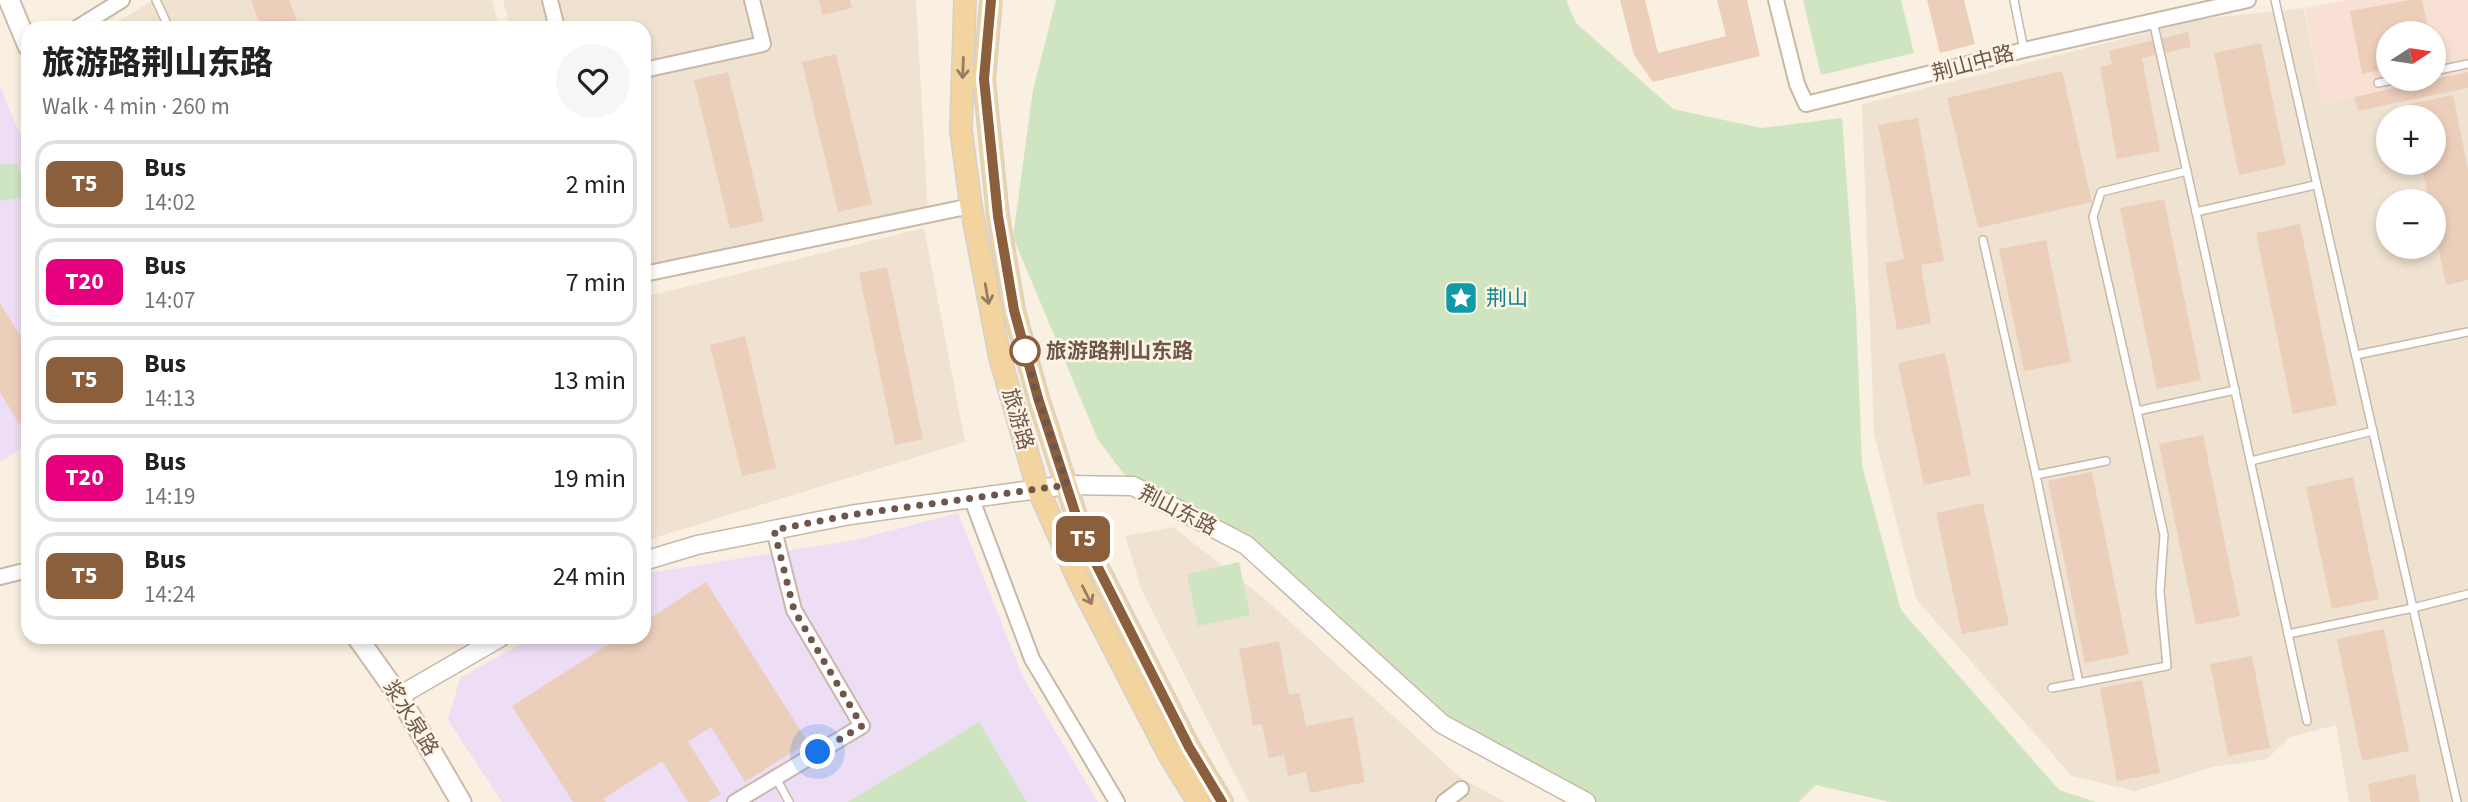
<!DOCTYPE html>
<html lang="en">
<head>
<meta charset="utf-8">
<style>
  :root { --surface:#fff; --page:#f6f6f6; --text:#222; --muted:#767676; --line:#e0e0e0 }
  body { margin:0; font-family:"Source Sans 3","Noto Sans SC",sans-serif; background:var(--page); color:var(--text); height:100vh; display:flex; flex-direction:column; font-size:26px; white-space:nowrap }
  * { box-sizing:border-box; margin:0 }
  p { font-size:23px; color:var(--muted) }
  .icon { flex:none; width:38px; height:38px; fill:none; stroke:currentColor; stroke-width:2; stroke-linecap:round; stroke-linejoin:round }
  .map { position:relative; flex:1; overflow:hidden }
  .panel { position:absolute; left:21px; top:21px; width:630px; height:623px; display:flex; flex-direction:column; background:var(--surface); border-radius:21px; box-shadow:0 4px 10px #0003 }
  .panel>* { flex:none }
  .badge { padding:0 14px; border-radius:10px; font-size:24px; line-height:46px }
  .needle { width:46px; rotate:78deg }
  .fabs { position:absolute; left:2376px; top:21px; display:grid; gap:14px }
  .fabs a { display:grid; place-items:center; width:70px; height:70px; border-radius:50%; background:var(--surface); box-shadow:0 4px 10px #0003; font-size:35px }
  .you { position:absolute; width:35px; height:35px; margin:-18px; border:5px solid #fff; border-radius:50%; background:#1a73e8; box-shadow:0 0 0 10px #1a73e833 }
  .map>.badge { position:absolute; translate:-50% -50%; box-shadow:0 0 0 4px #fff }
  .round { display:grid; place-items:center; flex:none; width:74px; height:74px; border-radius:37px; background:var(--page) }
  .headline { display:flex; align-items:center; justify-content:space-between; height:119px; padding:0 21px }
  h1 { font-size:33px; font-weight:800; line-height:52px }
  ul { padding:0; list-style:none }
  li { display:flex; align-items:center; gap:21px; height:88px; margin:0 14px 10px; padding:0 7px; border:4px solid var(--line); border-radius:21px }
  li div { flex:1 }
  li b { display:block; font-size:26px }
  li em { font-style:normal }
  li .badge { min-width:77px; font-weight:700; text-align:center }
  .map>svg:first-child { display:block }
  .residential { fill:#f0e2d0; fill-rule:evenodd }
  .commercial { fill:#f9e0d5; fill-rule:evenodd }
  .education { fill:#eddef5 }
  .green { fill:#cfe5c1 }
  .building { fill:#eccfbb }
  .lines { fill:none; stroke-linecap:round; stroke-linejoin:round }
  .service-casing { stroke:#c9b8a9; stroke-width:10 }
  .minor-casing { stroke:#c9b8a9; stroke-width:18 }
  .tertiary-casing { stroke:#c9b8a9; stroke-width:21 }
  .secondary-casing { stroke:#cebaa9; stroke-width:23 }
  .primary-casing { stroke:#d6d0cc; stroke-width:24 }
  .service { stroke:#fff; stroke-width:7 }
  .minor { stroke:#fff; stroke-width:14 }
  .tertiary { stroke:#fff; stroke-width:18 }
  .secondary { stroke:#fff; stroke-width:19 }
  .primary { stroke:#f3d49e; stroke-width:21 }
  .oneway { stroke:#967c63 }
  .line-casing { stroke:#fff; stroke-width:16 }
  .line { stroke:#8b5e3c; stroke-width:10 }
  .walk { stroke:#6e574a; stroke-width:7; stroke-dasharray:0 12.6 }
  .stop-dot { fill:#fff; stroke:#8b5e3c; stroke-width:3.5 }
  .labels { text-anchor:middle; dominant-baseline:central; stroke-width:5; stroke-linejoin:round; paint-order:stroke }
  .street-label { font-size:21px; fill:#6e574a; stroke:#fdf4e6 }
  .culture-label { font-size:21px; fill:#0d838f; stroke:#fdf4e6; text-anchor:start }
  .stop-label { font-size:21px; font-weight:bold; fill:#6e574a; stroke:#fdf4e6; text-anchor:start }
</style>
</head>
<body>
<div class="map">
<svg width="2468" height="802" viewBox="0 0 2468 802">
  <rect width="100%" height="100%" fill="#f9f0e1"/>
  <g class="residential">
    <polygon points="153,0 492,0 499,28 108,28"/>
    <polygon points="503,0 916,0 928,215 644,274 644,28 510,28"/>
    <path d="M 2304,8 L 2323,103 L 2468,72 L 2468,802 L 2349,802 L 2336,725 L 2290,737 L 2267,759 L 2213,767 L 2135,791 L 2072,776 L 1916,599 L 1874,433 L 1862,104 L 2202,19 ZM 2389,117 L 2434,117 L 2434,163 L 2389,163 ZM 2389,201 L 2434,201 L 2434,247 L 2389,247 Z"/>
    <polygon points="924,228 965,442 644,541 644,297"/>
    <polygon points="1173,527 1265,599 1461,778 1505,802 1249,802 1142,591 1125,536"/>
  </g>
  <path class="commercial" d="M 2347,0 L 2468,0 L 2468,72 L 2323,103 L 2305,8 ZM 2389,33 L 2434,33 L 2434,79 L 2389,79 Z"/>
  <g class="education">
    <polygon points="0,86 28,154 28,444 0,462"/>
    <polygon points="958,513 1023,677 1098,802 502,802 448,720 460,678 534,637 644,637 644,576 649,573 855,540"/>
  </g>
  <g class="green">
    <polygon points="1056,0 1566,0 1576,23 1673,109 1761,128 1842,118 1856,310 1862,465 1901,610 2059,790 2096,802 1890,802 1816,785 1799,802 1586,802 1442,724 1246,545 1133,486 1098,440 1013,237 1033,90"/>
    <polygon points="1803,0 1901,0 1914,53 1821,75"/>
    <polygon points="17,163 28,197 0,201 0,165"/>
    <polygon points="1239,562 1250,615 1198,626 1187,574"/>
    <polygon points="979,722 1027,802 848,802"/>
  </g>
  <g class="building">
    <polygon points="251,0 289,0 300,28 261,28"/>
    <polygon points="819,0 850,0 852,8 822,15"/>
    <polygon points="1620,0 1645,0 1658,53 1726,36 1717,0 1747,0 1760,56 1653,82 1634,55"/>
    <polygon points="1927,0 1964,0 1975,44 1940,53"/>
    <polygon points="2410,0 2422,0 2429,33 2389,33 2389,68 2362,74 2350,11"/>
    <polygon points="2188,32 2191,47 2142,58 2160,151 2117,159 2100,67 2112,64 2109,51"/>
    <polygon points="2261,43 2286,165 2239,175 2214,53"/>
    <polygon points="836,54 872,204 838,212 802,62"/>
    <polygon points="2062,71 2092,202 1978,228 1947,98"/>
    <polygon points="728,72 764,221 730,229 694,80"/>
    <polygon points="2468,72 2468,88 2358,111 2354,97"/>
    <polygon points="2453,95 2468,169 2468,280 2446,285 2434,226 2434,201 2429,201 2421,163 2434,163 2434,117 2412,117 2409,104"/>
    <polygon points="1918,118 1944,261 1921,265 1931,323 1897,330 1885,263 1904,259 1878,125"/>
    <polygon points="2164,199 2201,380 2157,389 2120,208"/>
    <polygon points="2300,224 2337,405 2293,414 2256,233"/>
    <polygon points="2046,240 2071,362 2024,371 1999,249"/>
    <polygon points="887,267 923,439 895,445 859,273"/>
    <polygon points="0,303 26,345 28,343 28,418 19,424 0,392"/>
    <polygon points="745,336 776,468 742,476 710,345"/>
    <polygon points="1945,353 1971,475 1924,485 1898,363"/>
    <polygon points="2203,435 2240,616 2196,625 2159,444"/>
    <polygon points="2092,472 2129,654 2085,663 2048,481"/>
    <polygon points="2353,477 2379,599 2332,609 2306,487"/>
    <polygon points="1983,503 2009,625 1962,634 1936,513"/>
    <polygon points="706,582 808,742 745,782 711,727 688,742 721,794 708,802 688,802 662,761 603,799 606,802 573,802 512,706 620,637 644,637 644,622"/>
    <polygon points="2384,629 2409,751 2362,761 2337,639"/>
    <polygon points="1279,641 1289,695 1299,693 1306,726 1353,717 1365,782 1310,793 1306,772 1288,776 1284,755 1269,758 1262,724 1253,726 1239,649"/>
    <polygon points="2252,656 2270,748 2228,756 2210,664"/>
    <polygon points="2142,680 2160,773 2117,781 2100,688"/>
    <polygon points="2415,774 2420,802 2371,802 2368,784"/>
  </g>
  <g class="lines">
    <defs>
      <g id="service">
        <polyline points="156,0 169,28"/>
        <polyline points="2014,0 2024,50"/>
        <polyline points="2275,0 2457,802"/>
        <polyline points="2153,21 2196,212 2315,185"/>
        <polyline points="2434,71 2468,64"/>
        <polyline points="2378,83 2398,79"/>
        <polyline points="2187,171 2101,192 2093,217 2137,411 2235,390"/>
        <polyline points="2196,212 2307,721"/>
        <polyline points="1983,240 2036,475 2079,683 2052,688"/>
        <polyline points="2356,355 2468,332"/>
        <polyline points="2251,461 2373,431"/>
        <polyline points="2036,475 2106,461"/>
        <polyline points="2288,634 2413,608 2468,594"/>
        <polyline points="2079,683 2167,666 2160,591 2164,535 2137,411"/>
        <polyline points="776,778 789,802"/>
      </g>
      <g id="minor">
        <polyline points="550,0 557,28"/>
        <polyline points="1776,0 1797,84 1806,104 2024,50 2248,0"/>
        <polyline points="77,28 122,0"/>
        <polyline points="644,70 763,44 752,0"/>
        <polyline points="644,274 971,206"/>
        <polyline points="971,497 1032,659 1117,802"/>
        <polyline points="0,577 28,570"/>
        <polyline points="735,802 862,726 794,610 774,530"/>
        <polyline points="1444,802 1461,789"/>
      </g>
      <g id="tertiary">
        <polyline points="644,561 697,545 850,515 1067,485 1133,486 1246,545 1442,724 1586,802"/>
        <polyline points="399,696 501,637"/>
      </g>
      <g id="secondary">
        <polyline points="9,0 28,46"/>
        <polyline points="357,637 399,696 461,802"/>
      </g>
      <g id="primary">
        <polyline points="965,0 961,130 971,206 1000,358 1038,489 1079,581 1168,753 1198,802"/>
        <polyline points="991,0 984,80 998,216 1014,310 1038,398 1084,540 1189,747 1222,802"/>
      </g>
    </defs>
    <use href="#service" class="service-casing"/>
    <use href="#minor" class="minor-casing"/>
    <use href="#tertiary" class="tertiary-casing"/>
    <use href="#secondary" class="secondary-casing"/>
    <use href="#primary" class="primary-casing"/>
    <use href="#service" class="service"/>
    <use href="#minor" class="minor"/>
    <use href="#tertiary" class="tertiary"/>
    <use href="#secondary" class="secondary"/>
    <use href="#primary" class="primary"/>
  </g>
  <defs><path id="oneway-shaft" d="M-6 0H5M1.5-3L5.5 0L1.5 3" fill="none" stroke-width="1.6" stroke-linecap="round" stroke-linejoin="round" transform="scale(1.75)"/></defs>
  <g class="oneway">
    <use href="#oneway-shaft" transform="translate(963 68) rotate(92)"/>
    <use href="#oneway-shaft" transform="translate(987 294) rotate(80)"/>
    <use href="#oneway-shaft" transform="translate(1087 595) rotate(63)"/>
  </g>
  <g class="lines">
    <defs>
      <polyline id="line" points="991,0 984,79 998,216 1014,310 1038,398 1084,540 1189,747 1222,802"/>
    </defs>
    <use href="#line" class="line-casing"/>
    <use href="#line" class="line"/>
    <polyline class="walk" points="818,752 862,726 794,610 774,530 850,515 1067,485 1038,398 1025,351"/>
  </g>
  <defs>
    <symbol id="sight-square" viewBox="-11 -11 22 22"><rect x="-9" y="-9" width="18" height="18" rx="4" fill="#0f9aa8" stroke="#fdf4e6"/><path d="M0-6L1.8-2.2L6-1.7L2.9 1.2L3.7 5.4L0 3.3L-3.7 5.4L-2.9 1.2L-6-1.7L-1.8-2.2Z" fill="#fff"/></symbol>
  </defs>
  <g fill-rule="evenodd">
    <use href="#sight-square" x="1442" y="279" width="38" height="38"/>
  </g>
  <circle class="stop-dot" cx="1025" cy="351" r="14"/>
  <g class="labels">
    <g class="street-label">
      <text transform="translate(1973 63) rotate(-15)">荆山中路</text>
      <text transform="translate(1018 419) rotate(74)">旅游路</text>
      <text transform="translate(1178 510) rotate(27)">荆山东路</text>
      <text transform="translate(411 718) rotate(58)">浆水泉路</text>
    </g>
    <g class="culture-label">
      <text x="1486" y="298">荆山</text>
    </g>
    <g class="stop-label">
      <text x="1046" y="351">旅游路荆山东路</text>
    </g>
  </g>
</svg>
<div class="fabs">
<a><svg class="needle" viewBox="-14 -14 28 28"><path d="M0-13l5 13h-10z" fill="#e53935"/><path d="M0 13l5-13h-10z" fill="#767676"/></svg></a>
<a>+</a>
<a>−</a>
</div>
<div class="you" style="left:818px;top:752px"></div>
<b class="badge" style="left:1083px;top:539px;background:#8b5e3c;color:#fff">T5</b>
<section class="panel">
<div class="headline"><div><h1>旅游路荆山东路</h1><p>Walk · 4 min · 260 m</p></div><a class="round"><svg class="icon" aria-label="heart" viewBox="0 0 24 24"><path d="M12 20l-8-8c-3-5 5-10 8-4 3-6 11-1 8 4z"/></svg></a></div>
<ul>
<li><span class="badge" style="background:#8b5e3c;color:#fff">T5</span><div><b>Bus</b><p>14:02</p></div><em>2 min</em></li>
<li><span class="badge" style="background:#e6007e;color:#fff">T20</span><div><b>Bus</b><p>14:07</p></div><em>7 min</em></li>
<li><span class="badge" style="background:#8b5e3c;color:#fff">T5</span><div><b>Bus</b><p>14:13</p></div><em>13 min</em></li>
<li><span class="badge" style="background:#e6007e;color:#fff">T20</span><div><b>Bus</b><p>14:19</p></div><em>19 min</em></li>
<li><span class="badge" style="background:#8b5e3c;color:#fff">T5</span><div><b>Bus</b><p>14:24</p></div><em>24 min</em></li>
</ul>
</section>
</div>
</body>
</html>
